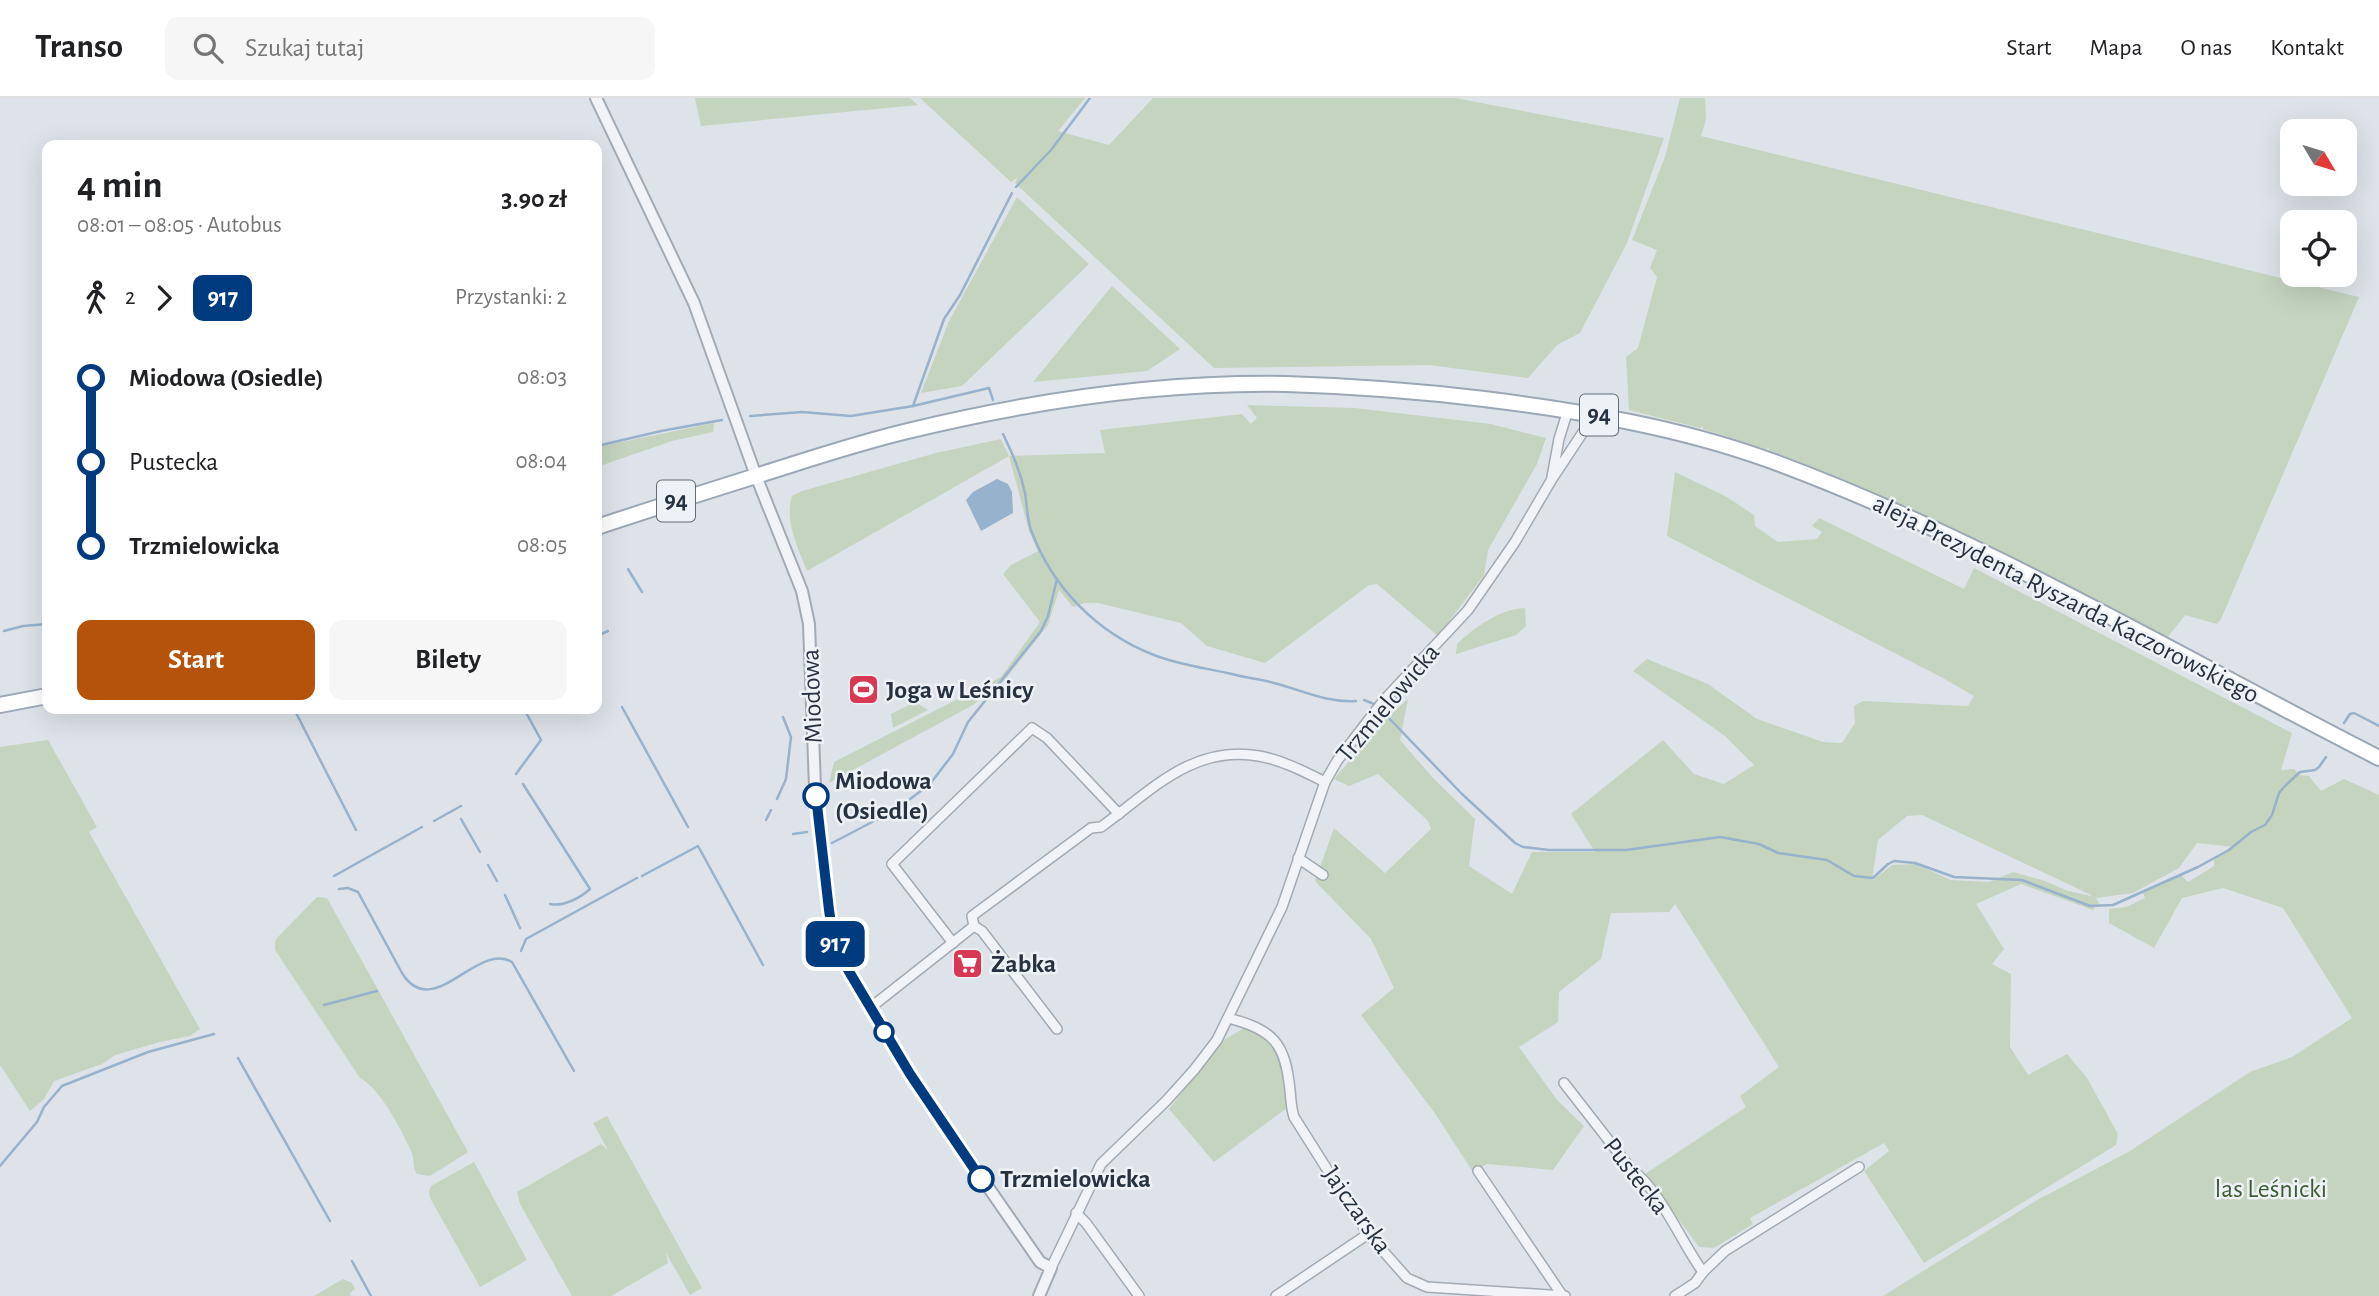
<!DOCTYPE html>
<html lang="pl">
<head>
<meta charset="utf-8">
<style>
  :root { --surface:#fff; --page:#f6f6f6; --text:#202124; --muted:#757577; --line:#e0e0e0; --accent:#b45309 }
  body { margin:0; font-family:"Alegreya Sans",sans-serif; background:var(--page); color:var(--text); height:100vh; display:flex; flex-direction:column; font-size:26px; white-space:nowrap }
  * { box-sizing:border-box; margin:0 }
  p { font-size:23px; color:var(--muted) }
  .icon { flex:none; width:38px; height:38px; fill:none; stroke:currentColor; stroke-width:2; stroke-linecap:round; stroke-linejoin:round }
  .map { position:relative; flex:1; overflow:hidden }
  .sheet { position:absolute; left:42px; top:42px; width:560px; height:574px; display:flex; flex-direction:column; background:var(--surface); border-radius:14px; box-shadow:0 7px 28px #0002 }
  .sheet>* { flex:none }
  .badge { padding:0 14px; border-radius:10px; font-size:24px; line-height:46px }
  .needle { width:46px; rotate:128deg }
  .buttons { position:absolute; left:2280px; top:21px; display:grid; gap:14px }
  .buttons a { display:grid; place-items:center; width:77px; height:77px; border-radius:14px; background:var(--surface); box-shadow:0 7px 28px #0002; font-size:35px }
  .map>.badge { position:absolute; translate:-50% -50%; box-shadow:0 0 0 4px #fff }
  .legs { display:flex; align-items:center; gap:10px; height:77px; padding:0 35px; font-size:23px }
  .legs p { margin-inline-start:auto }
  .headline { display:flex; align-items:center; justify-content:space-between; height:119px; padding:0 35px }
  h1 { font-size:38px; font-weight:700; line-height:52px }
  .action { display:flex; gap:14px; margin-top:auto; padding:14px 35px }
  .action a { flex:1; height:80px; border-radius:14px; background:var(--accent); color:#fff; font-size:28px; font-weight:700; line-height:80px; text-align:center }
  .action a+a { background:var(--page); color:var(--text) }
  ul { padding:0 35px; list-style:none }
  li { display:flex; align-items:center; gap:24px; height:84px; font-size:26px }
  li i { display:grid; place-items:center; width:10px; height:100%; margin:0 9px; background:currentColor }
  li i::after { content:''; width:18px; height:18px; margin:-9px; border:5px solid; border-radius:50%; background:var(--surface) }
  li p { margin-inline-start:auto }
  li:first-child i { background:linear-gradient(#0000 50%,currentColor 0) }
  li:last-child i { background:linear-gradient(currentColor 50%,#0000 0) }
  header { display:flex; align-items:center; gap:42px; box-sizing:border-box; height:98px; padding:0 35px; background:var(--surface); border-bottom:2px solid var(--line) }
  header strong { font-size:33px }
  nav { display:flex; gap:38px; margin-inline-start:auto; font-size:24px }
  .search { width:490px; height:63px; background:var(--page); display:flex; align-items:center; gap:18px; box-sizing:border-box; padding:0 24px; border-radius:14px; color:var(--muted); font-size:26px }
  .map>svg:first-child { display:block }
  .green { fill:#c4d4bf; fill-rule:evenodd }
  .water { fill:#96b2cc }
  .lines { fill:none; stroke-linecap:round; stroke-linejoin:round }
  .stream { stroke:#96b2cc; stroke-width:2.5 }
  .minor-casing { stroke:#a3aab3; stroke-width:12 }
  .tertiary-casing { stroke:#a3aab3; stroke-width:14 }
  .primary-casing { stroke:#9ca7b6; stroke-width:18 }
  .minor { stroke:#f1f3f7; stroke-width:9 }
  .tertiary { stroke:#f1f3f7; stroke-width:10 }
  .primary { stroke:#fff; stroke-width:14 }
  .line-1-casing { stroke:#fff; stroke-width:16 }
  .line-1 { stroke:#003b80; stroke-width:10 }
  .stop-1-dot { fill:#fff; stroke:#003b80; stroke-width:3.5 }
  .labels { text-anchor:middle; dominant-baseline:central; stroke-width:5; stroke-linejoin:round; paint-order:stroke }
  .shield { fill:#eef2f6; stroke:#626b77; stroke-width:2 }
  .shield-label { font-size:24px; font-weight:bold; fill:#263141 }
  .street-label { font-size:26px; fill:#263141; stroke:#eef2f6 }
  .poi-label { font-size:26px; font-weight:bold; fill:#263141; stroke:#eef2f6; text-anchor:start }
  .stop-label { font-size:26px; font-weight:bold; fill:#263141; stroke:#eef2f6; text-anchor:start }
  .park-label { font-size:26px; fill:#3c5e32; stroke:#eef2f6 }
</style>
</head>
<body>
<header>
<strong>Transo</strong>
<div class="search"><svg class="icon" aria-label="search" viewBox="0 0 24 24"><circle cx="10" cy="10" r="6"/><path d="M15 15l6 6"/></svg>Szukaj tutaj</div>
<nav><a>Start</a><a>Mapa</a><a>O nas</a><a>Kontakt</a></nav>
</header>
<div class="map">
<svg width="2379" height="1198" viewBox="0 0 2379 1198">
  <rect width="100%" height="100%" fill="#dee3e9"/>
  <g class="green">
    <polygon points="695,0 910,0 918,7 701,28"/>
    <polygon points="920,0 1085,0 1058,33 1109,47 1153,0 1455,0 1664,40 1627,145 1580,235 1557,247 1528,280 1429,267 1214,270 1015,85 1018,79 1011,84"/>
    <polygon points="1680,0 1705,0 1706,21 1701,38 2359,199 2221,521 2217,526 2185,517 2168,539 2163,540 2095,504 2094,501 2092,503 2000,455 1999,452 1997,454 1904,410 1905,407 1901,408 1806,369 1807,367 1803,368 1769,352 1769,350 1766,351 1703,331 1703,328 1700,330 1629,312 1626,259 1638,250 1657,179 1650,170 1657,152 1632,142 1665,59"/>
    <polygon points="1017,99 1089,166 962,288 921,295 949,223"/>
    <polygon points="1112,188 1180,251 1147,273 1033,284"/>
    <path d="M 1247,307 L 1355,310 L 1491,326 L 1546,340 L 1537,366 L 1488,452 L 1484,477 L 1438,538 L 1377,486 L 1369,487 L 1265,565 L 1207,548 L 1181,525 L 1098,505 L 1085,505 L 1073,509 L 1059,492 L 1048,527 L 1005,582 L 973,607 L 829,685 L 834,664 L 1001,579 L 1040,524 L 1003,476 L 1011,467 L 1038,453 L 1029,433 L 1009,358 L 807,473 C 798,450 784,423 792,398 L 802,393 L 936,355 L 1001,341 L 1009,358 L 1105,355 L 1100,332 L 1242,316 L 1251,326 L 1257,320 Z"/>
    <polygon points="714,325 713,334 672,343 597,369 597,349"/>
    <path d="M 1675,374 L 1727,399 L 1754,417 L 1755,428 L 1778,444 L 1817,441 L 1822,434 L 1812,428 L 1819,420 L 1964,491 L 1974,470 L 2292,635 L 2281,672 L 2294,671 L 2300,677 L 2309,678 L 2321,693 L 2344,681 L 2379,697 L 2379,1198 L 1883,1198 L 2039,1101 L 2130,1053 L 2250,974 L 2292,959 L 2352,920 L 2283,810 L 2223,790 L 2182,800 L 2154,850 L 2109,825 L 2109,811 L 2126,809 L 2145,800 L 2143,795 L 2181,777 L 2188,784 L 2214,768 L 2214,761 L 2235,749 L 2197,745 L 2179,770 L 2133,795 L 2096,800 L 2099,805 L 2093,812 L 2021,786 L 1976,806 L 2004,851 L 1992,866 L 2011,876 L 2010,949 L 2028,977 L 2067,956 L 2087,980 L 2118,1036 L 2116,1047 L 1924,1165 L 1864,1073 L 1889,1053 L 1884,1045 L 1750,1120 L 1753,1126 L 1714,1150 L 1699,1149 L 1645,1076 L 1746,1009 L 1740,998 L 1779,969 L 1675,806 L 1669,814 L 1611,815 L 1601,861 L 1559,894 L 1558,924 L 1519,949 L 1557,1002 L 1584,1028 L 1553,1072 L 1487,1066 L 1473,1074 L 1434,1014 L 1361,917 L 1394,890 L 1371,841 L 1315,783 L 1334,730 L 1385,775 L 1431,731 L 1428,723 L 1378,676 L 1349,688 L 1334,681 L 1385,621 L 1408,601 L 1400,642 L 1433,680 L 1475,721 L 1469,768 L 1512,796 L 1532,754 L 1595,754 L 1571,716 L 1663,642 L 1694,676 L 1724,686 L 1754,667 L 1725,638 L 1633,573 L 1647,561 L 1708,586 L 1757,621 L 1823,644 L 1842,645 L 1855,625 L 1854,608 L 1863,603 L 1968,608 L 1974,598 L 1941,579 L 1667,438 ZM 1922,717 L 2091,797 L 2091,798 L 2068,793 L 2045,783 L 2013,774 L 1989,784 L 1951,782 L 1916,766 L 1892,767 L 1872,783 L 1878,742 L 1907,718 Z"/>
    <path d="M 1525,510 L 1526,528 L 1516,537 L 1456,556 L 1457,546 C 1475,529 1500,511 1525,510 Z"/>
    <polygon points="915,604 928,612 893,630 891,616"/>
    <polygon points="48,642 97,729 89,734 200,931 190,938 160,944 115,957 102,966 54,983 44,1001 30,1013 0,967 0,649"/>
    <path d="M 317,799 L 327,800 L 468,1054 L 430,1078 L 417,1076 C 412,1069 415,1063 412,1055 C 402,1033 381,991 360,980 L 275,852 L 275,844 L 277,840 Z"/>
    <path d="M 1247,928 C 1253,932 1261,935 1266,940 C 1283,956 1284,988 1287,1010 L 1214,1064 L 1169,1011 L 1221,944 Z"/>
    <polygon points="607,1018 702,1190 690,1197 666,1155 668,1165 611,1198 572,1198 520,1106 517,1094 601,1046 608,1052 593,1025"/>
    <polygon points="474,1064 527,1162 480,1189 430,1100 429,1094 431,1088"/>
    <polygon points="343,1181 352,1185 355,1191 350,1195 351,1198 314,1198"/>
  </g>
  <polygon class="water" points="997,381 1008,386 1012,394 1013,415 981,433 966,402 973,394"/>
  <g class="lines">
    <g class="stream">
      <polyline points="1016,89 1051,52 1090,0"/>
      <polyline points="913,308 944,221 960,197 1012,95"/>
      <polyline points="750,318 802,314 851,318 913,308 989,290 993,302"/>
      <path d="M 1003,336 C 1013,357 1020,372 1025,395 C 1027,407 1027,421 1031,432 C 1052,489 1097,535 1154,557 C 1179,567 1206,570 1232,576 C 1246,580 1260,581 1274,585 C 1302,592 1326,605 1356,603"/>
      <polyline points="597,348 661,333 722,322"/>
      <polyline points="628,471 642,494"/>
      <polyline points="4,533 23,528 47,526"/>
      <polyline points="597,538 608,533"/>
      <polyline points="1435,562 1383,614 1462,696 1515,745 1523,749 1549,752 1626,752 1720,739 1759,746 1778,755 1827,762 1854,778 1873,780 1888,766 1894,763 1915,765 1954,779 2022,782 2090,808 2113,807 2198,769 2229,752 2251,734 2265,727 2272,717 2279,695 2286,687 2300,674 2315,672 2319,669 2326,659"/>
      <polyline points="1364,602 1374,606"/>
      <polyline points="622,609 688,729"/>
      <polyline points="294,611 356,732"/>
      <polyline points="2344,625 2350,616 2354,615 2379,628"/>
      <polyline points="516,676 541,642 524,611"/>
      <path d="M 523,686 L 590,791 C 580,800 563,809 550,806"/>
      <polyline points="777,701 786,681 791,639 783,619"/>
      <polyline points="461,721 480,754"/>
      <polyline points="766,722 771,712"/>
      <polyline points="434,723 461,708"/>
      <polyline points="793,736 807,734"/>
      <polyline points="832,745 897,711 930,686 953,656 968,624 1041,533 1048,518 1057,481"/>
      <polyline points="488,767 497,783"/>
      <polyline points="334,778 422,729"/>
      <polyline points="642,778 698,748 763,867"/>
      <path d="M 339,791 L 348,790 L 358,794 L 402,875 C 433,925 477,843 512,864 L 574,973"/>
      <polyline points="505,797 520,830"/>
      <polyline points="521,853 526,841 637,780"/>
      <polyline points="324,907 377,893"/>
      <polyline points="238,960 330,1123"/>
      <polyline points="0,1068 37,1024 44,1009 62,988 148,954 214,936"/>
      <polyline points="352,1163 371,1198"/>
    </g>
    <defs>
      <g id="minor">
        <polyline points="1552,379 1559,341 1568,312"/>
        <polyline points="1298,760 1323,777"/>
        <polyline points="974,828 982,833 1057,931"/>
        <polyline points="953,845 892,766 1032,630 1047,640 1119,716"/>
        <path d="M 870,910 L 974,828 L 972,818 L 1091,730 L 1101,729 C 1151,693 1193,646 1259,658 C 1282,662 1305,674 1325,684"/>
        <path d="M 1228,920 C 1274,932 1285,945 1290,992 C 1291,1002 1291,1010 1294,1019 L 1368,1136 L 1407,1180 L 1427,1189 L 1565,1198"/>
        <path d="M 1564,985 L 1631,1071 C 1661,1093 1681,1144 1703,1174"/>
        <polyline points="1478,1073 1562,1197"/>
        <polyline points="1076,1115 1086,1125 1139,1198"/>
        <polyline points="1051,1170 1101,1066 1166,1003 1194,972 1217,942 1282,809 1325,684 1337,663 1384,602 1468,512 1515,444 1552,381 1595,316"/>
        <polyline points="1276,1198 1368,1136"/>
        <polyline points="1675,1198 1695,1185 1703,1174 1725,1153 1859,1069"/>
      </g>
      <polyline id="tertiary" points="596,0 694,205 756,378 802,493 809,526 815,689 834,845 849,874 910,976 1040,1164 1051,1170 1039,1198"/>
      <g id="primary">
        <path d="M 597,429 C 651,411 705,394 759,377 C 810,361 860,344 912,332 C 1032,303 1163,284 1286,286 C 1352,288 1418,293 1484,301 C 1581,313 1677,329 1769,362 C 1982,440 2178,558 2379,660"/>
        <polyline points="0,607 47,598"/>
      </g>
    </defs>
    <use href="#minor" class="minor-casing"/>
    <use href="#tertiary" class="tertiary-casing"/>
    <use href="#primary" class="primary-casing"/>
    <use href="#minor" class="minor"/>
    <use href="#tertiary" class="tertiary"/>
    <use href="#primary" class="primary"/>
  </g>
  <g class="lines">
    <defs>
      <polyline id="line-1" points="816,698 829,812 834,845 838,855 910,976 981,1081"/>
    </defs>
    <use href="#line-1" class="line-1-casing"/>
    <use href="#line-1" class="line-1"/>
  </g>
  <defs>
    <symbol id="stadium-square" viewBox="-11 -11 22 22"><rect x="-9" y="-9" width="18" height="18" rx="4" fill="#d93855" stroke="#eef2f6"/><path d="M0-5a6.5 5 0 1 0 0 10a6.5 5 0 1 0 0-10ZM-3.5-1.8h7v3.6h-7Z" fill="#fff"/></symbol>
    <symbol id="supermarket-square" viewBox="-11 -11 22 22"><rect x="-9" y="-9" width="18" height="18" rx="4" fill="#d93855" stroke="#eef2f6"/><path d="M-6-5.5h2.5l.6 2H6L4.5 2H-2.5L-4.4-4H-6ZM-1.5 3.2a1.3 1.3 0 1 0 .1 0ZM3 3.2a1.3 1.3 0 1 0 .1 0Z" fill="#fff"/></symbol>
  </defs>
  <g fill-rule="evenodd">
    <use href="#stadium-square" x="846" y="574" width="35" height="35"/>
    <use href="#supermarket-square" x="950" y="848" width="35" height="35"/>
  </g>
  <g class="stop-1-dot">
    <circle cx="816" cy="698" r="12"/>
    <circle cx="884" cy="934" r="9"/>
    <circle cx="981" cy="1081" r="12"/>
  </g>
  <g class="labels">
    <g class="shield">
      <rect x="1580" y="296.5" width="38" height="41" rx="5"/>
      <rect x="657" y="382.5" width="38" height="41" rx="5"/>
    </g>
    <g class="shield-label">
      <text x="1599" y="317">94</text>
      <text x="676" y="403">94</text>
    </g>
    <g class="street-label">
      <text transform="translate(2066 501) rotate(27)">aleja Prezydenta Ryszarda Kaczorowskiego</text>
      <text transform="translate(812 598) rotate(-92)">Miodowa</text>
      <text transform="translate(1388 605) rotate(-50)">Trzmielowicka</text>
      <text transform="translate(1636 1078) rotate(52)">Pustecka</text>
      <text transform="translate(1357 1112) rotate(55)">Jajczarska</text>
    </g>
    <g class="poi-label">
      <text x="886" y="592">Joga w Leśnicy</text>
      <text x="991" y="866">Żabka</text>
    </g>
    <g class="stop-label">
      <text x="835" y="683">Miodowa<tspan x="835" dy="30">(Osiedle)</tspan></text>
      <text x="1000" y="1081">Trzmielowicka</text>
    </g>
    <g class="park-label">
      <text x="2271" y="1091">las Leśnicki</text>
    </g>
  </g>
</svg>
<div class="buttons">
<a><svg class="needle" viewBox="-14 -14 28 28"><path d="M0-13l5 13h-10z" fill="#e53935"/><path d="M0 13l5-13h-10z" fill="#757577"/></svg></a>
<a><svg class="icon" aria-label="locate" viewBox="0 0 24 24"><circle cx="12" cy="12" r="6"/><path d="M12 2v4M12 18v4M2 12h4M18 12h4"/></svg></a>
</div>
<b class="badge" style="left:835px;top:846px;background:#003b80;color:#fff">917</b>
<section class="sheet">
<div class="headline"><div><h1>4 min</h1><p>08:01 – 08:05 · Autobus</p></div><b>3.90 zł</b></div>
<div class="legs"><svg class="icon" aria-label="walk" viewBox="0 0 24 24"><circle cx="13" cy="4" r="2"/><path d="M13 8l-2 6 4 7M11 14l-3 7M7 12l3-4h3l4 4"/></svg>2<svg class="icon" aria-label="forward" viewBox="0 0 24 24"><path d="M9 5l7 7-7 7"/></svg><b class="badge" style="background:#003b80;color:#fff">917</b><p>Przystanki: 2</p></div>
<ul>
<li><i style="color:#003b80"></i><b>Miodowa (Osiedle)</b><p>08:03</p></li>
<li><i style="color:#003b80"></i><span>Pustecka</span><p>08:04</p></li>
<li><i style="color:#003b80"></i><b>Trzmielowicka</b><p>08:05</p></li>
</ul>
<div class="action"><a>Start</a><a>Bilety</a></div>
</section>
</div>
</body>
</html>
